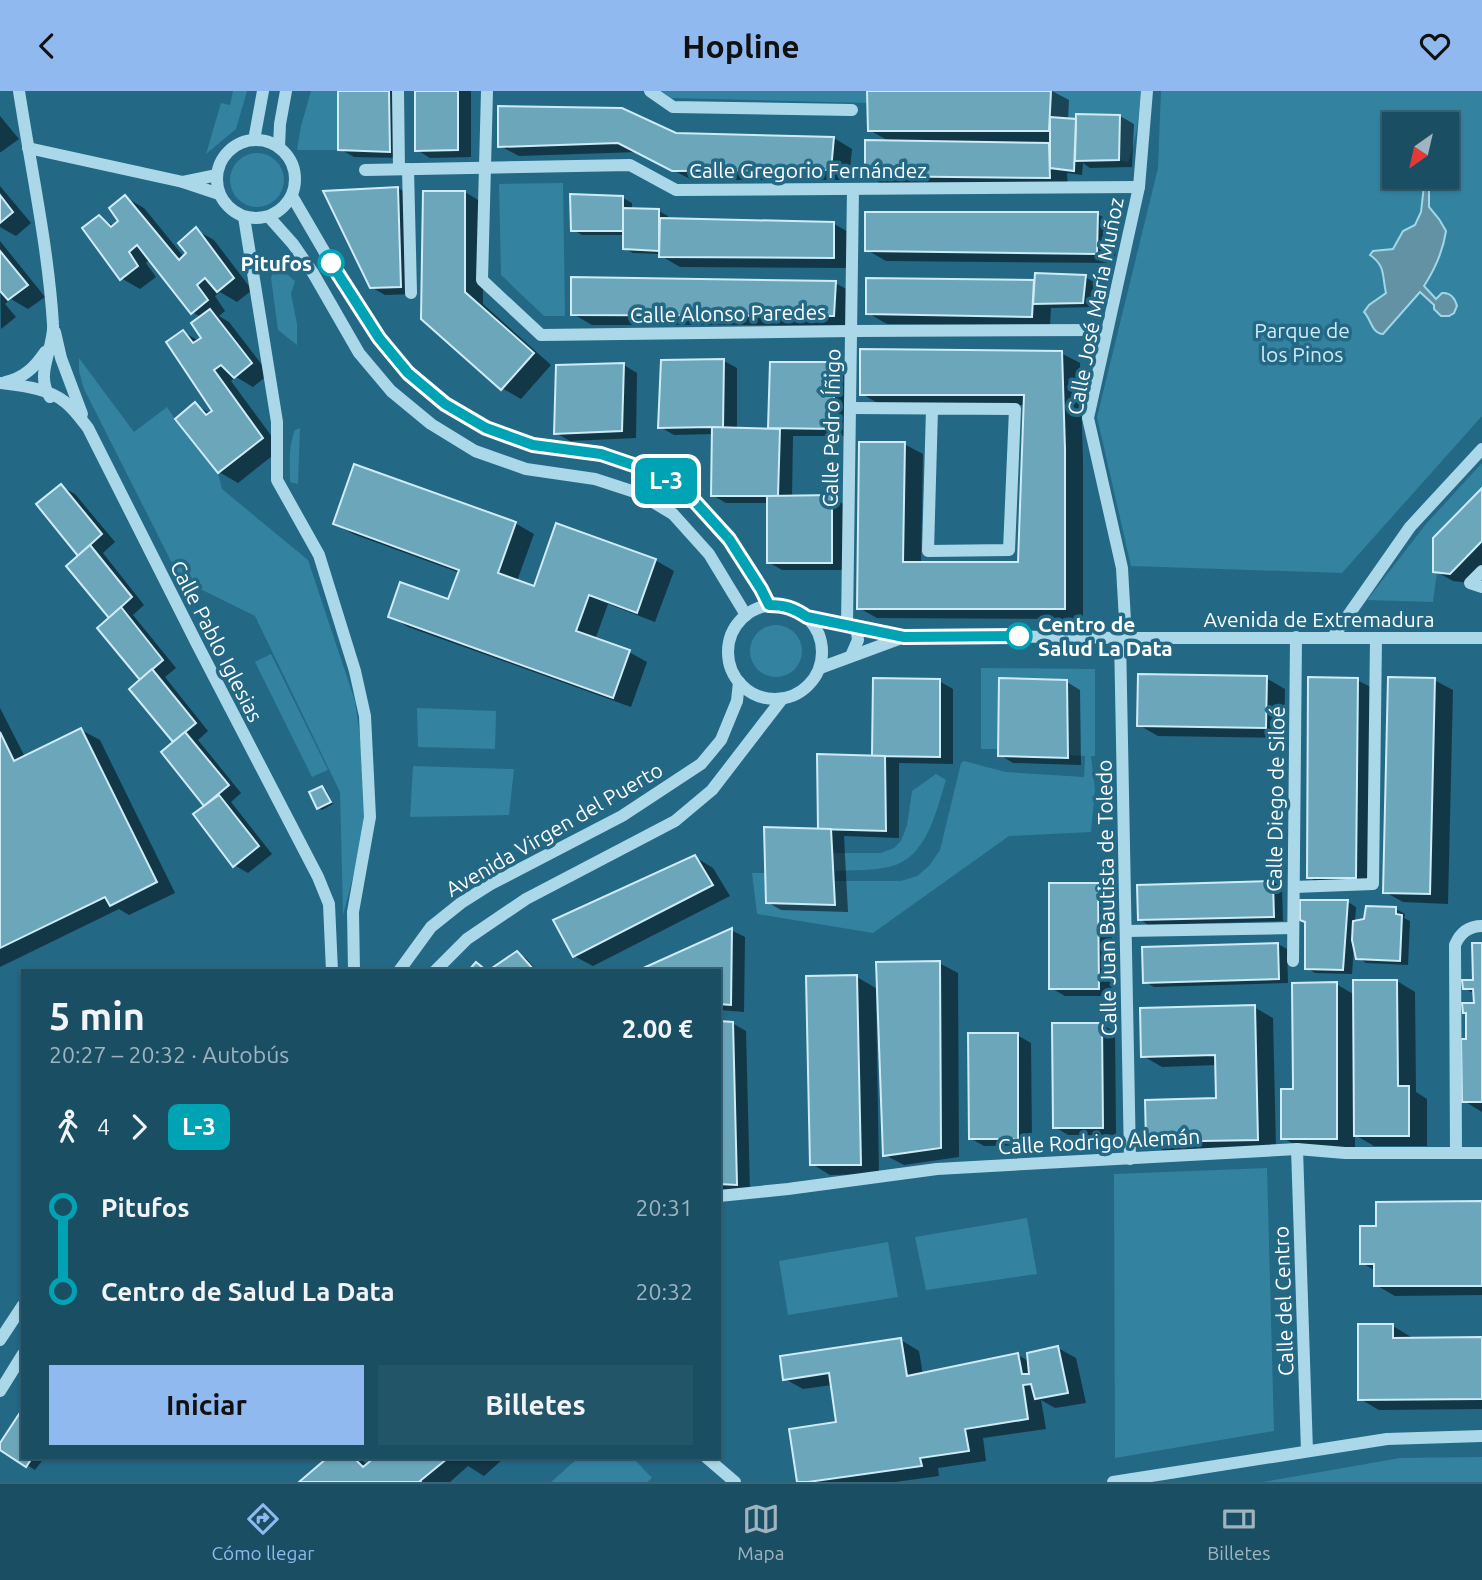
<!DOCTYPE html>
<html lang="es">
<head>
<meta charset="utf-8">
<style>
  :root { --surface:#1a4e63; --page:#235569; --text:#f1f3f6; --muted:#9fb4be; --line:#386578; --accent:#90b9f0 }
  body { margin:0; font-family:Ubuntu,sans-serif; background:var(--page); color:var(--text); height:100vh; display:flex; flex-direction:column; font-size:26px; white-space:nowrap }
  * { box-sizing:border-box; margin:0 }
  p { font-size:23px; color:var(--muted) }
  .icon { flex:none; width:38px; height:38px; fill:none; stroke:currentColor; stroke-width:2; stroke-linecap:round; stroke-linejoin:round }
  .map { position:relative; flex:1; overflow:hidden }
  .side { position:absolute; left:21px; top:878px; width:700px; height:490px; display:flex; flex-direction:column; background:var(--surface); border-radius:0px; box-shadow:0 2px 5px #0004,0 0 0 2px var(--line) }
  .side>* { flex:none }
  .badge { padding:0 14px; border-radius:10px; font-size:24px; line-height:46px }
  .needle { width:46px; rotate:214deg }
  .controls { position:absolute; left:1382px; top:21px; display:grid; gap:14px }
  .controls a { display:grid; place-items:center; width:77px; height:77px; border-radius:0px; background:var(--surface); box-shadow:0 2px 5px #0004,0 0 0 2px var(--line); font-size:35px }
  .map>.badge { position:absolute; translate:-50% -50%; box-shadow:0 0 0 4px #fff }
  .legs { display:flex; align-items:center; gap:10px; height:77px; padding:0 28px; font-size:23px }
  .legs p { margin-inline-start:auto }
  .head { display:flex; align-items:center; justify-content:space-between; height:119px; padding:0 28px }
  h1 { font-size:38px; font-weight:700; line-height:52px }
  .action { display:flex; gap:14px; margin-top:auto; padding:14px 28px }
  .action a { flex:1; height:80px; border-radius:0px; background:var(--accent); color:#111; font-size:28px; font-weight:700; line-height:80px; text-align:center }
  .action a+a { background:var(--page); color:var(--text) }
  ul { padding:0 28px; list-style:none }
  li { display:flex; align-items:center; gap:24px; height:84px; font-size:26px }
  li i { display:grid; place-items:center; width:10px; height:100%; margin:0 9px; background:currentColor }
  li i::after { content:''; width:18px; height:18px; margin:-9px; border:5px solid; border-radius:50%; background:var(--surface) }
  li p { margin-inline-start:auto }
  li:first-child i { background:linear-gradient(#0000 50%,currentColor 0) }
  li:last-child i { background:linear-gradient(currentColor 50%,#0000 0) }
  header { display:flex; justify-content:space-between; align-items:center; height:91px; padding:0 28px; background:var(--accent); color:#111; font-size:32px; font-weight:700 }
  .tab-bar { display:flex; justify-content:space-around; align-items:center; height:98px; border-top:2px solid var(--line); background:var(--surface); font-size:19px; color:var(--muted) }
  .tab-bar a { display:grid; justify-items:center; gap:4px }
  .tab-bar .selected { color:var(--accent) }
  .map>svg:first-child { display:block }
  .green { fill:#3382a0; fill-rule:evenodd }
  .water { fill:#6292a4; stroke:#9fd7e9; stroke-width:2 }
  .shadow { fill:#0007 }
  .building { fill:#6ca6bb; stroke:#cfecf6; stroke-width:2 }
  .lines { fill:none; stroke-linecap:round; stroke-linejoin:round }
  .minor { stroke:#abd8e8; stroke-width:12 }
  .line-1-casing { stroke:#fff; stroke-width:16 }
  .line-1 { stroke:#00a3b4; stroke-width:10 }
  .stop-1-dot { fill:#fff; stroke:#00a3b4; stroke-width:3.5 }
  .labels { text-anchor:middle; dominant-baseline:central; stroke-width:7; stroke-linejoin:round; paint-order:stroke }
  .street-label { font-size:21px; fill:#fff; stroke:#236884 }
  .stop-label { font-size:21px; font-weight:bold; fill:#fff; stroke:#236884; text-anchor:end }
  .park-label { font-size:21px; fill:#cfecf6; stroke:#236884 }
</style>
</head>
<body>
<header><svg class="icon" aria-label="back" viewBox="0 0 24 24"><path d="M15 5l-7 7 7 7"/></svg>Hopline<svg class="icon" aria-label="heart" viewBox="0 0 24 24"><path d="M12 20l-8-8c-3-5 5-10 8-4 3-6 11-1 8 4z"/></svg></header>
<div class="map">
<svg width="1482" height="1391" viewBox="0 0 1482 1391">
  <rect width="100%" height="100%" fill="#236884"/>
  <g class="green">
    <polygon points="233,0 247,0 236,38 206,63 221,12 230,14"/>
    <polygon points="311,0 338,0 338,59 297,59 301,35"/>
    <polygon points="661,0 867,0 867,12 671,7"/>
    <path d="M 1051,0 L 1141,0 C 1139,25 1137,48 1128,71 L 1119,69 L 1120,24 L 1076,23 L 1076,28 L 1050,26 Z"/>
    <path d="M 1161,0 L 1482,0 L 1482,325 L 1342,482 L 1131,475 L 1097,326 L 1158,77 ZM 1395,33 L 1447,33 L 1447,86 L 1395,86 Z"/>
    <circle cx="257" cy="89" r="27"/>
    <polygon points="563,92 565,225 544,225 501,184 499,93"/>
    <polygon points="274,178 283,180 295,190 291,203 297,233 297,254 278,239 271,187"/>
    <polygon points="79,267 134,341 167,316 175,328 218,382 222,398 308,469 355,610 361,654 364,697 364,731 355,778 343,824 340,701 255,525 180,488 84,298 79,280"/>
    <path d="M 300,337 L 298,393 L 290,391 C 290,374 288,355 295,339 Z"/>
    <polygon points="1482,372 1482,397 1437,481 1433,511 1367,509 1426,433"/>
    <circle cx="776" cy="560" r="26"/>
    <polygon points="271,563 328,679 312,686 255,571"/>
    <polygon points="981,577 1095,578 1095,665 1091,665 1095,699 1091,741 1009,745 873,842 757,823 752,782 765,782 766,812 834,814 834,790 901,790 917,785 929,775 940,759 961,672 964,670 1006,681 1084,686 1085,665 1068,664 1067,589 999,587 998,658 981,658"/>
    <polygon points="417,617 496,620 495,658 418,656"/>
    <polygon points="413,675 514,678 509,724 410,726"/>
    <path d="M 936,683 L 946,689 C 936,720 927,769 888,776 C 871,780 851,779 833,780 L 832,762 L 881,762 L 894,757 L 901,750 L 907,734 L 912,700 Z"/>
    <polygon points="1267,1077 1274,1340 1115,1367 1114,1083"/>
    <polygon points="1027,1127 1037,1183 926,1199 915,1146"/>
    <polygon points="888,1151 898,1206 788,1224 779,1170"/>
    <polygon points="1482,1366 1482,1391 1263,1391 1400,1367"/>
    <polygon points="578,1367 633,1367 652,1387 647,1391 551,1391"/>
  </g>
  <path class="water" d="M 1425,86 L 1429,86 L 1429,116 L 1439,128 L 1446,140 C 1443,160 1435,178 1424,195 L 1436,208 L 1442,202 C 1450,201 1455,207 1457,215 L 1454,222 L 1449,225 L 1441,225 L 1434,218 L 1434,214 L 1420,201 L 1383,243 C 1372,243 1371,228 1364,221 L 1369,214 L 1386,202 C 1382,185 1386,175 1370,164 L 1373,160 L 1393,158 L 1403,140 L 1415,134 L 1421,121 Z"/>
  <g class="shadow">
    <polygon points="339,0 402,0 403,67 354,66 340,58"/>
    <polygon points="417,0 471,0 471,66 430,67 417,59"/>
    <polygon points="869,0 1052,0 1069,9 1068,29 1077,30 1077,24 1120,25 1134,33 1132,76 1090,77 1083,72 1082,84 1067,82 1068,97 885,95 867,84 891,51 869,39"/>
    <polygon points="0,25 19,48 1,61 0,61"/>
    <polygon points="676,43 834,47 852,58 849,89 692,89 638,61 519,65 500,55"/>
    <polygon points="0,95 31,132 16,145 0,136"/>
    <polygon points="398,97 412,105 414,203 385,204 371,196"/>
    <polygon points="465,101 483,112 483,213 551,274 521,308 502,297 423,227"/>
    <polygon points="125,106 144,117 184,166 196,139 214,149 252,199 237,211 220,201 215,205 225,220 219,225 229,231 269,283 253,296 236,286 231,290 281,358 238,392 219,381 177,329 195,313 211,323 215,320 183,241 199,250 203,247 201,226 192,221 150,168 146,172 156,186 140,198 121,187 99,126 114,135 121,130"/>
    <polygon points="623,107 632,112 632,119 659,120 668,125 667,129 834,133 852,143 852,177 680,176 661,165 661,163 633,162 624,157 624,144 582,144 573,139"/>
    <polygon points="1097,123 1116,133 1115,172 886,170 867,159"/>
    <polygon points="0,150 45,206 28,218 11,208 5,213 16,226 1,238"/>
    <polygon points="1085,186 1094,191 1092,216 1051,217 1050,235 887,233 868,222 1033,191 1036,192"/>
    <polygon points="835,192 854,202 852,234 592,234 573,223"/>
    <polygon points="1061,262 1080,272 1083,369 1083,528 877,527 859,517 904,353 923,363 921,473 1020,473 1025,314 881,314 862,303"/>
    <polygon points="724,270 737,277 737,339 770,339 771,273 834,272 848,280 847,345 793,345 792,407 832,406 845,414 845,479 782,479 768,471 769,412 726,412 712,404 714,343 674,344 660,336"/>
    <polygon points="624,274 637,282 636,347 570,350 556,342"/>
    <polygon points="61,395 75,403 115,451 103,462 144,514 133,524 176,577 165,586 208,640 198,649 241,702 231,711 272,763 248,782 234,774 206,715 163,661 176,651 142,589 80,465"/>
    <polygon points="1482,400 1482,479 1469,492 1453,490 1435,480"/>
    <polygon points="515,432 534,443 517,490 535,497 655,469 674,480 655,531 608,513 595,549 629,561 647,571 631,616 408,536 390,525 449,511 460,482 353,443 335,433"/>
    <polygon points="1266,587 1285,598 1284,647 1158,645 1139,634"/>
    <polygon points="1357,589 1376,599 1374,797 1327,796 1308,786"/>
    <polygon points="1434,589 1453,599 1448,813 1403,811 1385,801"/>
    <polygon points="939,590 953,598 953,673 899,672 899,747 844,745 848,821 781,819 767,811 874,666"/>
    <polygon points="1067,591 1080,599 1081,674 1013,672 1000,664"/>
    <polygon points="0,617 25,666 81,639 100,649 175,802 129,824 119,818 0,876"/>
    <polygon points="322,697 326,699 333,713 322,719 318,717"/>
    <polygon points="695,766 713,777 730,805 593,875 574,865"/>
    <polygon points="1273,791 1282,796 1283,830 1148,834 1140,828"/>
    <polygon points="1098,794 1112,802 1112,905 1065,905 1051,897"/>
    <polygon points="1348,811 1356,816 1355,831 1396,818 1405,823 1404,827 1410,830 1408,874 1366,872 1357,866 1354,855 1352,883 1315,882 1307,877"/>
    <polygon points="731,839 745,846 744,921 719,919 719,880 641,880"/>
    <polygon points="1278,853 1287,858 1288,892 1154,896 1145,891"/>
    <polygon points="1482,854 1482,1021 1464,1010 1468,950 1468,923 1464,921 1475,914 1475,903 1464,897 1474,890"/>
    <polygon points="517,862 526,867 537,880 497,880 495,878"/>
    <polygon points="939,872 958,882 959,1066 904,1074 885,1064 879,900 876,900 879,1083 830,1084 812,1073 857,886 879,899"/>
    <polygon points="1397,890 1415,901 1416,1001 1427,1008 1427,1055 1374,1055 1355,1044 1355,1057 1301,1057 1283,1047 1295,999 1336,893 1355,904"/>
    <polygon points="1254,916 1273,927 1276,1058 1166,1061 1148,1050 1218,1009 1217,974 1162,976 1143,965"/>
    <polygon points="719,932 732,932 746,940 750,1100 719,1099"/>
    <polygon points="1101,933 1115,941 1116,1044 1068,1044 1055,1036"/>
    <polygon points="1017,944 1031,952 1032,1054 984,1055 970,1047"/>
    <polygon points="1482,1112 1482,1204 1395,1205 1376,1194 1376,1180 1362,1172 1378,1137"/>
    <polygon points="1393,1235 1411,1246 1411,1249 1482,1248 1482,1318 1379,1319 1360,1308"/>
    <polygon points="901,1249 919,1260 923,1284 1018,1264 1030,1271 1058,1257 1076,1267 1086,1312 1055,1317 1041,1309 1046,1338 983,1347 986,1370 938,1377 939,1385 895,1391 798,1391 838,1332 832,1294 803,1298 785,1288"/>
    <polygon points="0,1355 23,1367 44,1367 35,1379 0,1357"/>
    <polygon points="330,1367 360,1367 368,1375 377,1367 504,1367 484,1385 468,1375 450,1391 302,1391"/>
  </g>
  <g class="building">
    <polygon points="338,0 389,0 390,61 338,59"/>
    <polygon points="415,0 458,0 458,59 415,60"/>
    <polygon points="867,0 1051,0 1049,40 868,40"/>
    <polygon points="498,15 622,17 676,42 834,46 831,79 672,80 618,52 498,56"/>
    <polygon points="1076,23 1120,24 1119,69 1075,70"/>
    <polygon points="1050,26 1076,28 1074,80 1050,77"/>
    <polygon points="865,49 1049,52 1050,87 865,85"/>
    <polygon points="398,96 401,196 370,197 323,100"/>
    <polygon points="423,100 465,100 465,201 534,262 501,299 421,228"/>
    <polygon points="570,103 623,105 623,140 571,140"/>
    <polygon points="0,104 13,121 0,132"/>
    <polygon points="125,104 179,169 186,162 178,152 196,136 234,187 217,201 205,187 197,194 208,209 191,223 137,154 129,161 138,175 120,189 82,137 99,124 111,136 118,130 109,117"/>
    <polygon points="623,117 659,118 659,160 623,158"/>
    <polygon points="865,121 1098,121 1097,163 865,160"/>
    <polygon points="660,127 834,131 834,167 659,166"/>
    <polygon points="0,160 28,194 8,209 0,200"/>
    <polygon points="1035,182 1086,184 1083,212 1033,213"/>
    <polygon points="571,186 836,190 834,225 571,224"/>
    <polygon points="866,187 1034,189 1032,226 866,223"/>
    <polygon points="210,218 252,272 234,287 221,274 214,279 263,347 218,382 175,328 195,311 206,324 212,320 166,251 183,239 193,252 201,247 191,232"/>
    <polygon points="860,258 1062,260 1065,358 1065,518 857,518 859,351 905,351 903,471 1018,471 1024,304 860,304"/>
    <polygon points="724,268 723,337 712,336 658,337 661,269"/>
    <polygon points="770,271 834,271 834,338 768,337"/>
    <polygon points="624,272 622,340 554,343 556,274"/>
    <polygon points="712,336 780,338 778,405 711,405"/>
    <polygon points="354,373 516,431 498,482 534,495 556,432 656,468 637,522 589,504 576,540 630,559 613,607 388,526 400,491 448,508 459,479 333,433"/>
    <polygon points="61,393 102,443 78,465 36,413"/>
    <polygon points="1482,397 1482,450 1450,483 1433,481 1433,447"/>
    <polygon points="832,404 832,472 767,472 767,405"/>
    <polygon points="90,454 132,506 109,527 66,475"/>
    <polygon points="121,516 163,569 140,589 97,537"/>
    <polygon points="152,578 196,632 173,651 129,598"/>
    <polygon points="1138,583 1267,585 1266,637 1137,635"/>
    <polygon points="1308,586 1358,587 1356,787 1307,787"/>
    <polygon points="1388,586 1435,587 1430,803 1383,802"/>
    <polygon points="873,587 940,588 940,666 872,665"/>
    <polygon points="999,587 1067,589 1068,667 998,665"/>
    <polygon points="81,637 157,791 110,815 105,806 0,857 0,641 14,670"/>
    <polygon points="185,641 229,694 204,715 161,661"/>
    <polygon points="817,663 885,665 886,740 818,738"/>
    <polygon points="322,695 331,711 317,718 309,701"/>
    <polygon points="219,704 259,755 233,776 193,723"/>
    <polygon points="764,736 831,738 835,814 766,812"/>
    <polygon points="695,764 713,794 573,866 553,829"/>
    <polygon points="1273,790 1274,826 1138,829 1137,794"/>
    <polygon points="1049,792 1098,792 1099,898 1049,898"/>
    <polygon points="1300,809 1348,809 1343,879 1305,878 1305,831 1300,829"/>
    <polygon points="1366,815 1396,816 1396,823 1402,824 1400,870 1356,868 1352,849 1353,830 1364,828"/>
    <polygon points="732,837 731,914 719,913 719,880 639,880 639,879"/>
    <polygon points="1278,852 1279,888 1143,892 1142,856"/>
    <polygon points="1472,852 1482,852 1482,1011 1462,1011 1461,948 1466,948 1466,922 1463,922 1462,912 1474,912 1473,898 1463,898 1462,889 1473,889"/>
    <polygon points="517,860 535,880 494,880 492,877"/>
    <polygon points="940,870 941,1057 883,1065 876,871"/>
    <polygon points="476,871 487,880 468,880"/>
    <polygon points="857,884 861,1074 810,1074 806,885"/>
    <polygon points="1353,889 1397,889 1398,995 1409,995 1409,1045 1354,1045"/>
    <polygon points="1337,891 1337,1048 1281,1048 1281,998 1293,998 1292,892"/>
    <polygon points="1255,914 1258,1049 1146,1051 1145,1009 1216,1007 1215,964 1141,966 1140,917"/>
    <polygon points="719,930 733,931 737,1094 719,1093"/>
    <polygon points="1052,932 1102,932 1103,1037 1053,1037"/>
    <polygon points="968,942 1018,942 1018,1048 969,1048"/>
    <polygon points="1482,1110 1482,1195 1374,1195 1374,1173 1360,1173 1360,1135 1376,1135 1376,1111"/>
    <polygon points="1358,1233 1393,1233 1393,1247 1482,1246 1482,1308 1358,1309"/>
    <polygon points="901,1247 907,1285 1018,1262 1022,1283 1029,1283 1027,1262 1058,1255 1068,1302 1035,1308 1031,1293 1023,1294 1028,1328 965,1338 969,1360 920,1367 922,1375 808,1391 797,1391 789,1338 836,1331 829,1282 783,1289 780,1265"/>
    <polygon points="21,1320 23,1321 23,1367 32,1367 26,1376 0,1359 0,1352"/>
    <polygon points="327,1367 354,1367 363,1376 374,1367 448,1367 420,1390 421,1391 299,1391"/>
  </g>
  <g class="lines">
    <g class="minor">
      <path d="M 19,0 C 31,78 48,155 53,233 C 55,256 34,283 50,306"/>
      <polyline points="398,0 399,78"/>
      <polyline points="487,0 482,189 541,244 852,240 1107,239"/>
      <polyline points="650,0 673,16 852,19"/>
      <circle cx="256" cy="88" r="39"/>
      <polyline points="254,49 263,0"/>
      <polyline points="279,56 280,33 286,0"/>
      <polyline points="28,57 183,91 217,84"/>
      <polyline points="408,78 411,202"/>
      <polyline points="365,79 630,74 676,99 1139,96"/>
      <polyline points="183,91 219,103"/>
      <polyline points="292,105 331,172 379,247 409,282 445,312 486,337 533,354 601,363 648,379 689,404 729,448 761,498 769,514"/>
      <polyline points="244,126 277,331 277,389 319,464 355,580 365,625 370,726 353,821 354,880"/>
      <polyline points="269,126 293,153 313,182 359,262 391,300 431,333 475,360 526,378 595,388 638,402 673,423 709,463 746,524"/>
      <polyline points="55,241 61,267 82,323"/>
      <path d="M 5,291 C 24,287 35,276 45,261"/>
      <path d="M 0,292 C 22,295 48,297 65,311 C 74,318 81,328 88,337 L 197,553 L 318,786 L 329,813 L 332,880"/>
      <polyline points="851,317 1015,318 1009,459 928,460 932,318"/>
      <polyline points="1482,480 1470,492 1482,496"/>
      <circle cx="775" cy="561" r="47"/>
      <polyline points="807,526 904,546 967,545 1126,547 1482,547"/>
      <polyline points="1120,546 1130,1068"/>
      <polyline points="1333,546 1410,436 1482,358"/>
      <polyline points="1126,547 1122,477 1088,327 1139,96 1147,0"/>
      <polyline points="851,565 858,549 857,540 847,534 853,98"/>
      <polyline points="820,577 904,546"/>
      <polyline points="1294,796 1373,793 1376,547"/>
      <polyline points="1126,840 1293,837"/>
      <polyline points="1293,870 1296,546"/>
      <polyline points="399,880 431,836 461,812 491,793 622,725 701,673 721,649 737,610 739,591"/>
      <polyline points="435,880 467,848 526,808 675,730 712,699 782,608"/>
      <polyline points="1297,1058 1307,1360"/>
      <path d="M 1456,1062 L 1455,854 C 1460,842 1469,835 1482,835"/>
      <polyline points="719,1105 788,1098 937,1078 1297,1058 1345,1062 1482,1062"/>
      <polyline points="0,1249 23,1214"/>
      <polyline points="0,1300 23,1263"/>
      <polyline points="707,1367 735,1391"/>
      <polyline points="1113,1391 1387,1348 1482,1345"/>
    </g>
  </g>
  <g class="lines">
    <defs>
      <path id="line-1" d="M 331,172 L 379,247 L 408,282 L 445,313 L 486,337 L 533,354 L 601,363 L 648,379 L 689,404 L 729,448 L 761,498 L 769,514 C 784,514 794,517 807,526 L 904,546 L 1019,545"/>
    </defs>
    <use href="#line-1" class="line-1-casing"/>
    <use href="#line-1" class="line-1"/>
  </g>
  <g class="stop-1-dot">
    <circle cx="331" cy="172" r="12"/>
    <circle cx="1019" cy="545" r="12"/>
  </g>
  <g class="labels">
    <g class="street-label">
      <text x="808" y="79">Calle Gregorio Fernández</text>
      <text transform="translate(1095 215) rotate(-79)">Calle José María Muñoz</text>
      <text transform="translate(728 222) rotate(-1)">Calle Alonso Paredes</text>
      <text transform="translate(831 337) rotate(-89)">Calle Pedro Íñigo</text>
      <text x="1319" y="528">Avenida de Extremadura</text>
      <text transform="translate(217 550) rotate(63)">Calle Pablo Iglesias</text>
      <text transform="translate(1275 708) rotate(-89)">Calle Diego de Siloé</text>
      <text transform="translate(554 738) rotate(-30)">Avenida Virgen del Puerto</text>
      <text transform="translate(1106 807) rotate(-91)">Calle Juan Bautista de Toledo</text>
      <text transform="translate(1099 1050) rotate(-3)">Calle Rodrigo Alemán</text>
      <text transform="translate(1283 1210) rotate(-92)">Calle del Centro</text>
    </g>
    <g class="stop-label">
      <text x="312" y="172">Pitufos</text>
      <text x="1038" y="533" text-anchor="start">Centro de<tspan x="1038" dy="24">Salud La Data</tspan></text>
    </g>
    <g class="park-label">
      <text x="1302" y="239">Parque de<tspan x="1302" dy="24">los Pinos</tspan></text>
    </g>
  </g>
</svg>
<div class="controls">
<a><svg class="needle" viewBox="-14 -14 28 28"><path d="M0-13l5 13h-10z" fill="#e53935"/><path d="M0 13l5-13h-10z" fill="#9fb4be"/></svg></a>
</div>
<b class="badge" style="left:666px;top:390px;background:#00a3b4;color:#fff">L-3</b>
<section class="side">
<div class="head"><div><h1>5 min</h1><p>20:27 – 20:32 · Autobús</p></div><b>2.00 €</b></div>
<div class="legs"><svg class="icon" aria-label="walk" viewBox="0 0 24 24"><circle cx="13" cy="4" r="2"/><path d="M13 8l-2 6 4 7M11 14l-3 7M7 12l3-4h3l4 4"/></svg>4<svg class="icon" aria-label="forward" viewBox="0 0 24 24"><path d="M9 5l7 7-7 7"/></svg><b class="badge" style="background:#00a3b4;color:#fff">L-3</b></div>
<ul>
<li><i style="color:#00a3b4"></i><b>Pitufos</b><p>20:31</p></li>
<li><i style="color:#00a3b4"></i><b>Centro de Salud La Data</b><p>20:32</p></li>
</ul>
<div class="action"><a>Iniciar</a><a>Billetes</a></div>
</section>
</div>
<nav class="tab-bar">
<a class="selected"><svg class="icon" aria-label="directions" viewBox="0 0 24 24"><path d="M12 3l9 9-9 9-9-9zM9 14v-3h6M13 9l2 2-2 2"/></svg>Cómo llegar</a>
<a><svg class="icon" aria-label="map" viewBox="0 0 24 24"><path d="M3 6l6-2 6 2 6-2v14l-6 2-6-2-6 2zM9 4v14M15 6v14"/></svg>Mapa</a>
<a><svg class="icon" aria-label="tickets" viewBox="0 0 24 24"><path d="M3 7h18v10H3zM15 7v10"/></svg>Billetes</a>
</nav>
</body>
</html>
